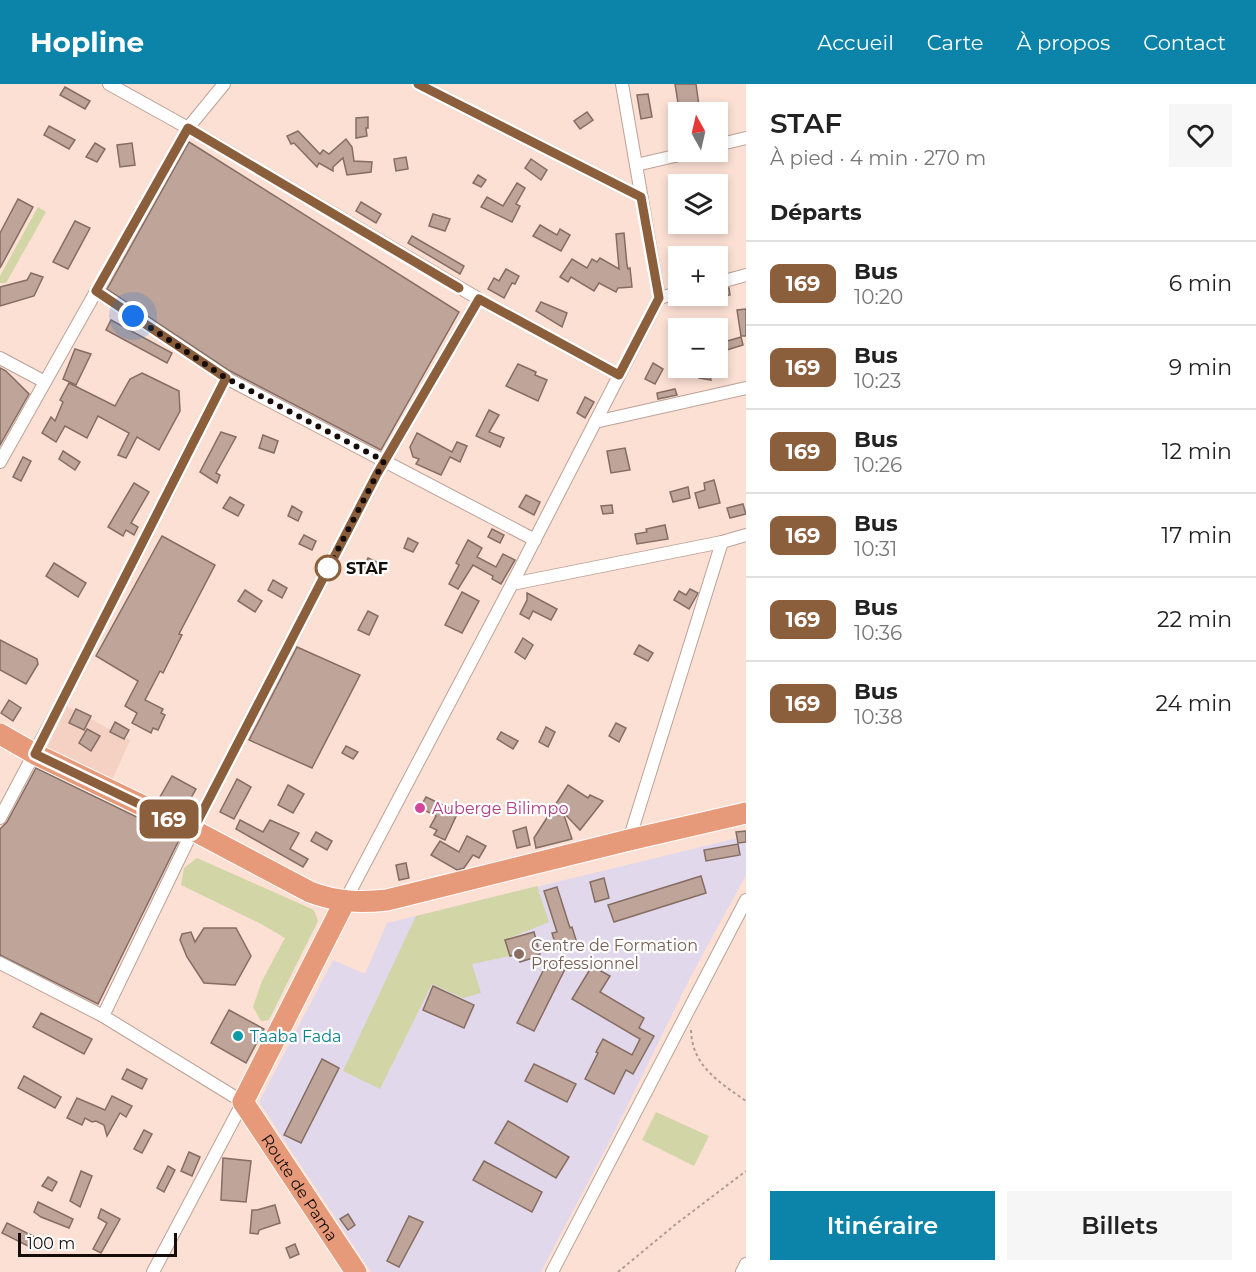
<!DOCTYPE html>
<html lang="fr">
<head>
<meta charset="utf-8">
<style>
  :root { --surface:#fff; --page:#f6f6f6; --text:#222; --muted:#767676; --line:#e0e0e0; --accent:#0c83a8 }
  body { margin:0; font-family:Montserrat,sans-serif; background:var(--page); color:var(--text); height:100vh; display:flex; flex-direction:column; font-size:22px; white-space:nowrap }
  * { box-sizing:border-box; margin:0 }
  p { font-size:20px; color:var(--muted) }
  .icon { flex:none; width:33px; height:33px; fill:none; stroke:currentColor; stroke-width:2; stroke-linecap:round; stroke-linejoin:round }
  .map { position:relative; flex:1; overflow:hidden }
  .details { display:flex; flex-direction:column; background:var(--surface); width:510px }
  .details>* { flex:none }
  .badge { padding:0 12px; border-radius:9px; font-size:21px; line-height:39px }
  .needle { width:39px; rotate:352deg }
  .tools { position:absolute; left:668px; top:18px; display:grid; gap:12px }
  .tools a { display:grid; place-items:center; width:60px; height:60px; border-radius:0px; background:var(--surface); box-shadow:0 3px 9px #0003; font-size:30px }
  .scale { position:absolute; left:18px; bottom:15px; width:159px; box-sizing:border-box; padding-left:6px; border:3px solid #160d0a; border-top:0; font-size:16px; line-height:21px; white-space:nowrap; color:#160d0a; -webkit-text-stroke:4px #fff; paint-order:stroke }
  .you { position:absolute; width:30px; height:30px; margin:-15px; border:4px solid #fff; border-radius:50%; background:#1a73e8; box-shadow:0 0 0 9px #1a73e833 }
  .map>.badge { position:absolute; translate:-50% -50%; box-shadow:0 0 0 3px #fff }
  h2 { padding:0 24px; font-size:22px; line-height:54px }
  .round { display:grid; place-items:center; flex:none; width:63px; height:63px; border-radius:0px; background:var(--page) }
  .headline { display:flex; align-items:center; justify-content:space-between; height:102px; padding:0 24px }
  h1 { font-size:28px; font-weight:600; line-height:45px }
  .cta { display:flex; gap:12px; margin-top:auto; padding:12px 24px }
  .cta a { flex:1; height:69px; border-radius:0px; background:var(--accent); color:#fff; font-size:24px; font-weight:600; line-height:69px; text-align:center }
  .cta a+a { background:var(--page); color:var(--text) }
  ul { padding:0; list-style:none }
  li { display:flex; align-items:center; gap:18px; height:84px; padding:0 24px; border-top:2px solid var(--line) }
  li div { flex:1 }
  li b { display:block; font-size:22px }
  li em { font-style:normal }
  li .badge { min-width:66px; font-weight:700; text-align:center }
  header { display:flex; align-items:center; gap:36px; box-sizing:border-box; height:84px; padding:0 30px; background:var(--accent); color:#fff }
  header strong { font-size:28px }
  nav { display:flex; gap:33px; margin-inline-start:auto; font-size:21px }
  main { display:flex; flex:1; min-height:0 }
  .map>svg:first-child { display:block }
  .built { fill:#f4d1c2 }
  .education { fill:#e2d8ec }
  .green { fill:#d2d5a5 }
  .building { fill:#bea499; stroke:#856d63; stroke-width:1.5 }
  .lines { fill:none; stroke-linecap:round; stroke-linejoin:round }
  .minor-casing { stroke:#bca297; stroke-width:14 }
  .trunk-casing { stroke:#fff; stroke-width:23 }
  .path { stroke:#b09a91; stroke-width:2; stroke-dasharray:3 3; stroke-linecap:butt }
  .minor { stroke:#fff; stroke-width:12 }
  .trunk { stroke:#e79a7a; stroke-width:21 }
  .line-casing { stroke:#fff; stroke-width:14 }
  .line { stroke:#8b5e3c; stroke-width:9 }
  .walk { stroke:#160d0a; stroke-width:6; stroke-dasharray:0 10.8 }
  .stop-dot { fill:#fff; stroke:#8b5e3c; stroke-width:3 }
  .hotel-dot { fill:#d1479c; stroke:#fff; stroke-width:2 }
  .education-dot { fill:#8d6e63; stroke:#fff; stroke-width:2 }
  .culture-dot { fill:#0f9aa8; stroke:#fff; stroke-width:2 }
  .labels { text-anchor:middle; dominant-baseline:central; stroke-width:4.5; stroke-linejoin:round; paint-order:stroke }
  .stop-label { font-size:16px; font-weight:bold; fill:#160d0a; stroke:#fff; text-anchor:start }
  .hotel-label { font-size:16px; fill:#b23c85; stroke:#fff; text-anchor:start }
  .education-label { font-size:16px; fill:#785e54; stroke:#fff; text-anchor:start }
  .culture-label { font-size:16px; fill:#0d838f; stroke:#fff; text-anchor:start }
  .street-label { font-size:16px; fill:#160d0a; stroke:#fff }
</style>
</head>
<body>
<header>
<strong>Hopline</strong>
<nav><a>Accueil</a><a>Carte</a><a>À propos</a><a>Contact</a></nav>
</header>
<main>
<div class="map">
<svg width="746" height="1188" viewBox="0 0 746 1188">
  <rect width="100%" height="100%" fill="#fce0d4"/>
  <polygon class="built" points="61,619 130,656 108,705 35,670"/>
  <polygon class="education" points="746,752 746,791 690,894 616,1045 541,1188 371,1188 259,1018 333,876 365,890 387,839"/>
  <g class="green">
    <polygon points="38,123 46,128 6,199 0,199 0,192"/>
    <polygon points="197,774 314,826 318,837 269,936 261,937 253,923 262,897 285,854 261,840 181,801 184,784"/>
    <polygon points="537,802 549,838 505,856 510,872 472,880 481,909 463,914 432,900 380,1005 343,987 416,832"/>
    <polygon points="656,1028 709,1052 694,1082 642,1056"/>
  </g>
  <g class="building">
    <polygon points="675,0 696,0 699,22 679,25"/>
    <polygon points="65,3 90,17 85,25 60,11"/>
    <polygon points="648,10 652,33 641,35 637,11"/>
    <polygon points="587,28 593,36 580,45 574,37"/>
    <polygon points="368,33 368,44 366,44 367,52 356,54 356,34"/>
    <polygon points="49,42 75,56 69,65 44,51"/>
    <polygon points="298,47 320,70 323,66 329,70 346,55 352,63 354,77 372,78 371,88 347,91 343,74 333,83 333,87 319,79 317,83 294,59 291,60 287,52"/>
    <polygon points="189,58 459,228 381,366 230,287 107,205"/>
    <polygon points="95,59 105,65 97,78 86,73"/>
    <polygon points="132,59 135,81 120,83 117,61"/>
    <polygon points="406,73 408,85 396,87 394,75"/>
    <polygon points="531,75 547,86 541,96 525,84"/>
    <polygon points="478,91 486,96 481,103 473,99"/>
    <polygon points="517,99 525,104 516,120 520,122 512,138 481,123 487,113 503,122"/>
    <polygon points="18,115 33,123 0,184 0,149"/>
    <polygon points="361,118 381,130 376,139 356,127"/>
    <polygon points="433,130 450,135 445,147 429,142"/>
    <polygon points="75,137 90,144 68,185 53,178"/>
    <polygon points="540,141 557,151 560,145 570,151 561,167 533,152"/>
    <polygon points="624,149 627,181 628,185 630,184 632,203 618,204 616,208 599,199 594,207 571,193 568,198 560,193 572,175 587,184 592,175 597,178 600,174 619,185 616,150"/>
    <polygon points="412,152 464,182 460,190 408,159"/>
    <polygon points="506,185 519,192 515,200 512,199 504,214 488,205 494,194 499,197"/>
    <polygon points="31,189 43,193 34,212 0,222 0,203 27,196"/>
    <polygon points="729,204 730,211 719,213 718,207"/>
    <polygon points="541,218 567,229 562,243 536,227"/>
    <polygon points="746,225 746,252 741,252 737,226"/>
    <polygon points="111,236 172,269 167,279 106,246"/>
    <polygon points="741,253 743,261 717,269 717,260"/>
    <polygon points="75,265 91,270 76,301 63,295"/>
    <polygon points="653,279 663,285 655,300 645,295"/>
    <polygon points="518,280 536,288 535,291 547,296 538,317 506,302"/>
    <polygon points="0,284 6,287 29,310 0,361"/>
    <polygon points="708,285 711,296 699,294 697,287"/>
    <polygon points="142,289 179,307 180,327 159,366 137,353 126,374 118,371 129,349 98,332 87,354 65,342 56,358 42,349 51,333 55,337 63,318 60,316 69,299 115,322 130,295"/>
    <polygon points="675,305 677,311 658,315 657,309"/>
    <polygon points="585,313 594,318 585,334 577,329"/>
    <polygon points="489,326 499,331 489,348 504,354 500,363 476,352"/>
    <polygon points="221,348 236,353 216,389 220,391 217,399 200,388"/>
    <polygon points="417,349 452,368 457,358 467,362 460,378 450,373 441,391 416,380 419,375 413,373 410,363"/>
    <polygon points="263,351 278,357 274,369 259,364"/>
    <polygon points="625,364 630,386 611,389 607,367"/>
    <polygon points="63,367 80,378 75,386 59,375"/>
    <polygon points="23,373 31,377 21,397 13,393"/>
    <polygon points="714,396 720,419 699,424 695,409 705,406 704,399"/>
    <polygon points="134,399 149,408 131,439 138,443 134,451 126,446 123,452 108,443"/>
    <polygon points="688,403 690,414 673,418 670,408"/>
    <polygon points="526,411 540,418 534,431 519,423"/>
    <polygon points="230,413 244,421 238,432 223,424"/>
    <polygon points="743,420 746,430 730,434 727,424"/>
    <polygon points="612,421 613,429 603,430 601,422"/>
    <polygon points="292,422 302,428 298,437 288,432"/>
    <polygon points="665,441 668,455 637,460 635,450 647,448 646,445"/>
    <polygon points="492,445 504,451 500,459 488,453"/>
    <polygon points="304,451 316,457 312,466 299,460"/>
    <polygon points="162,452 215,481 179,550 182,551 163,589 160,587 145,616 163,625 161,629 165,631 158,646 153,644 151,649 132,639 137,629 125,622 138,597 96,572"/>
    <polygon points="408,454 418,459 413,468 404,464"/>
    <polygon points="468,456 482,464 477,473 496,483 503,470 515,476 501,500 492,495 493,492 473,481 458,505 449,500 459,481 456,479"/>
    <polygon points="368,474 381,480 375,491 363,485"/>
    <polygon points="54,479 86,499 78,513 46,492"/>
    <polygon points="273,496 287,504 282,514 268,506"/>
    <polygon points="690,505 698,509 689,525 674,516 679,507 686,511"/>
    <polygon points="245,506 262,517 255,528 238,517"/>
    <polygon points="462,508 479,517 462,549 445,541"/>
    <polygon points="527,509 557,525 551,536 533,527 529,535 520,530 527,516"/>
    <polygon points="368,527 378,532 369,551 358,546"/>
    <polygon points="523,554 533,561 525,575 515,568"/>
    <polygon points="0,556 37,575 38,580 26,600 0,586"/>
    <polygon points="639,561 653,569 648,577 634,570"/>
    <polygon points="297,563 360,591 312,684 249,656"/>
    <polygon points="9,616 21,624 13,637 1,629"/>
    <polygon points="76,625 91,632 84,646 69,639"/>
    <polygon points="115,638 129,646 124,655 110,648"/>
    <polygon points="616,639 626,644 619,658 609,652"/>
    <polygon points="546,643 555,648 548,663 539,658"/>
    <polygon points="87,645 100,652 91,667 79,659"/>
    <polygon points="501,648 518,657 513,665 497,655"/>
    <polygon points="346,662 358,668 353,675 342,669"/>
    <polygon points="36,684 180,754 98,920 0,871 0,745 7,738"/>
    <polygon points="172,692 196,705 184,726 160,713"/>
    <polygon points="237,695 251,703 234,735 220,728"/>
    <polygon points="288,701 304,710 293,729 278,721"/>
    <polygon points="568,701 588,714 590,711 603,717 580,746 563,728 572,755 536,764 534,754"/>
    <polygon points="426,713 458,728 445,756 434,751 437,746 430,743 436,732 420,724"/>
    <polygon points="240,736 263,748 270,736 299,749 290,765 308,775 303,783 236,745"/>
    <polygon points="526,743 530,761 517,764 513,747"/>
    <polygon points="746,747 746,758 738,759 736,748"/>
    <polygon points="316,748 332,757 327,766 311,757"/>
    <polygon points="467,752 486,762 479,774 473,771 464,784 457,786 431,771 440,757 459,768"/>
    <polygon points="738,760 740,771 706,777 704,766"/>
    <polygon points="406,779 409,794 399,796 396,781"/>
    <polygon points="701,792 706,809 614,838 608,821"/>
    <polygon points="604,794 609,814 595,818 590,798"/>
    <polygon points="557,803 570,844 572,843 577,859 557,865 552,849 557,848 544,807"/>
    <polygon points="204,844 236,844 251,872 235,901 204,899 187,873 180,856 182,850 191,848 195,858"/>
    <polygon points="534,848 540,870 536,871 539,872 520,878 519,870 510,872 505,856"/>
    <polygon points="548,877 565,885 534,947 517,939"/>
    <polygon points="592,882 610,892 600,908 644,934 639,944 654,952 633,990 626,986 614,1010 585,995 598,969 596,968 603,955 632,971 640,955 572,915"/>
    <polygon points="433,902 474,921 464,944 423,926"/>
    <polygon points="229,926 264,945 246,979 211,959"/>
    <polygon points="41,929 92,955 84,970 33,943"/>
    <polygon points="322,975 339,984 301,1059 284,1051"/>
    <polygon points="534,980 576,1000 567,1018 525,997"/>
    <polygon points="127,985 147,995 142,1005 122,995"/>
    <polygon points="24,992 61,1013 55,1024 18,1004"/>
    <polygon points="112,1012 132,1022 126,1033 120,1029 107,1052 104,1041 96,1037 92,1038 85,1034 82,1041 67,1034 77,1014 105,1026"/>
    <polygon points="508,1037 569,1073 556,1094 495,1059"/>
    <polygon points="144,1046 152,1050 142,1069 134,1065"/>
    <polygon points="189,1068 200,1073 192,1092 181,1087"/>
    <polygon points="223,1074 251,1077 246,1118 221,1116"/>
    <polygon points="484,1077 542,1108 532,1128 473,1096"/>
    <polygon points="168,1082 175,1086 164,1108 157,1104"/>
    <polygon points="81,1087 92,1092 80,1123 70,1117"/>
    <polygon points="48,1093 57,1098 52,1107 42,1102"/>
    <polygon points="38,1118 73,1135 69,1144 41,1133 34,1128"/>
    <polygon points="275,1121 280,1139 259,1146 258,1150 250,1149 252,1126 257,1126"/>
    <polygon points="101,1125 120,1135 101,1169 93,1165 107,1139 98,1134"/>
    <polygon points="348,1130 355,1141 348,1146 340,1135"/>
    <polygon points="409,1132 423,1138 399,1183 387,1177"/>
    <polygon points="7,1139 37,1154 32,1164 2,1149"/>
    <polygon points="295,1160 299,1170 290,1174 286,1164"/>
  </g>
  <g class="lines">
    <defs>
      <g id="minor">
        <polyline points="109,0 188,44 479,215 619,291"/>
        <polyline points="418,0 641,113"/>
        <polyline points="717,61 746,54"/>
        <polyline points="636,81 692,68"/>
        <polyline points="717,199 746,191"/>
        <polyline points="96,207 226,294 535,456"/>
        <polyline points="659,214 678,209"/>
        <polyline points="0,274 45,298"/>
        <polyline points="595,338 746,304"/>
        <polyline points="0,378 188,44 224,0"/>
        <polyline points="512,500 722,458 746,451"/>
        <polyline points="0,734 61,619 226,294"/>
        <polyline points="629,756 722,458"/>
        <polyline points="345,817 512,500 659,214 622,0"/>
        <polyline points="0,879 103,932 243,1018 153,1188"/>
        <polyline points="103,932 193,746 377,390 479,215"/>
        <polyline points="552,1188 746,816"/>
        <polyline points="742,1188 746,1180"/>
      </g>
      <g id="trunk">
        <path d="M 0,650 L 35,670 L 193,746 L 310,808 C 336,818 360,819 387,816 L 629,756 L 746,729"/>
        <path id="s1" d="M 345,817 L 243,1018 L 356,1188"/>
      </g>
    </defs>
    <use href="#minor" class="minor-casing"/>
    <use href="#trunk" class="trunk-casing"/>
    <g class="path">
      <path d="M 691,946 C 692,982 719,998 746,1017"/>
      <polyline points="618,1188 676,1140 746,1087"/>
    </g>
    <use href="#minor" class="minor"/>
    <use href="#trunk" class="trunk"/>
  </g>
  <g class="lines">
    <defs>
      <polyline id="line" points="418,0 641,113 659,214 619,291 479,215 377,390 193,746 35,670 226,294 96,207 188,44 459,204"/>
    </defs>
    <use href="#line" class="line-casing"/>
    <use href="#line" class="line"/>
    <polyline class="walk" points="133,232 226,294 384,377 323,494 328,484"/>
  </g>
  <circle class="stop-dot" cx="328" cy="484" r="12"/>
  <circle class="hotel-dot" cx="420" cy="724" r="6"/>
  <circle class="education-dot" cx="519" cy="870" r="6"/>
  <circle class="culture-dot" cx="238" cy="952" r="6"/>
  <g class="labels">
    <g class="stop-label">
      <text x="346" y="484">STAF</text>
    </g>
    <g class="hotel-label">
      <text x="432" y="724">Auberge Bilimpo</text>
    </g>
    <g class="education-label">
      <text x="531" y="861">Centre de Formation<tspan x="531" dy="18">Professionnel</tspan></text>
    </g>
    <g class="culture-label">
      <text x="250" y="952">Taaba Fada</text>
    </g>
    <g class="street-label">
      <text stroke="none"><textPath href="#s1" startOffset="328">Route de Pama</textPath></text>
    </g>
  </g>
</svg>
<div class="tools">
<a><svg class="needle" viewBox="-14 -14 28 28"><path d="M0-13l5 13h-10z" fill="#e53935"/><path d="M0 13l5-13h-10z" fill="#767676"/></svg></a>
<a><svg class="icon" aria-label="layers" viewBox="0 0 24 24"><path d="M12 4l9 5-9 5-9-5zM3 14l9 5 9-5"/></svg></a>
<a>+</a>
<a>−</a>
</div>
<div class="scale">100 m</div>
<div class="you" style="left:133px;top:232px"></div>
<b class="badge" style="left:169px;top:735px;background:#8b5e3c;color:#fff">169</b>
</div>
<section class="details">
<div class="headline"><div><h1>STAF</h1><p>À pied · 4 min · 270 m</p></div><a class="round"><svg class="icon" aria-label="heart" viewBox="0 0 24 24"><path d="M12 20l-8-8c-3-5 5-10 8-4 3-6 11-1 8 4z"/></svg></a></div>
<h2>Départs</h2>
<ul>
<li><span class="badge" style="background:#8b5e3c;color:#fff">169</span><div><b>Bus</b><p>10:20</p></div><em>6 min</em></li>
<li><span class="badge" style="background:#8b5e3c;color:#fff">169</span><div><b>Bus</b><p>10:23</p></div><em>9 min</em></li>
<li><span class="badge" style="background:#8b5e3c;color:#fff">169</span><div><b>Bus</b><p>10:26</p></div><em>12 min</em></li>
<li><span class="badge" style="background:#8b5e3c;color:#fff">169</span><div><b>Bus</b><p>10:31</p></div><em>17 min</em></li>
<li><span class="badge" style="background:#8b5e3c;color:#fff">169</span><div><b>Bus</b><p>10:36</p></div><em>22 min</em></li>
<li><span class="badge" style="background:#8b5e3c;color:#fff">169</span><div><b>Bus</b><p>10:38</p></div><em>24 min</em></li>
</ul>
<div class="cta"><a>Itinéraire</a><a>Billets</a></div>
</section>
</main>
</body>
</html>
